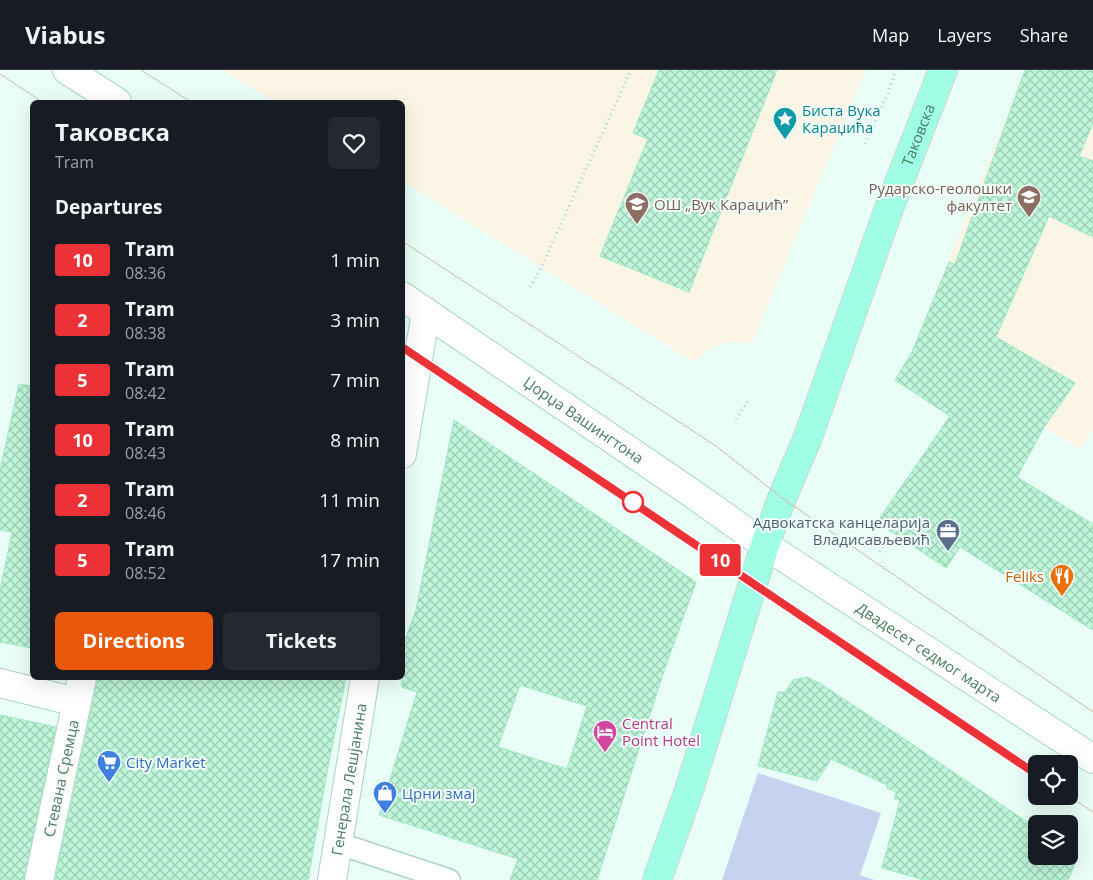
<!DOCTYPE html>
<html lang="en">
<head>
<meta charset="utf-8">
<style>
  :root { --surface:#171b24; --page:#242831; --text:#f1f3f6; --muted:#9ea1a6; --line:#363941; --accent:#ea580c }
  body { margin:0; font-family:"Open Sans",sans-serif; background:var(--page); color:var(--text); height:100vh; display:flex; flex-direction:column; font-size:19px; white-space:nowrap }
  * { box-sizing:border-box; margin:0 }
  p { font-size:16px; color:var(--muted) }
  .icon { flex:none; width:28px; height:28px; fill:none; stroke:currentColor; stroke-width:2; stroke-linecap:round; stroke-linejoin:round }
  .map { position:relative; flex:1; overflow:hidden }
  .panel { position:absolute; left:30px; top:30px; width:375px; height:580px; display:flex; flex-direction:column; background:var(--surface); border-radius:8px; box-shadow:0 5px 20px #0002 }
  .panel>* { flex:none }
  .badge { padding:0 10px; border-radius:4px; font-size:18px; line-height:32px }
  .buttons { position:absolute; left:1028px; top:685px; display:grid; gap:10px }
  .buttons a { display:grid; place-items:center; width:50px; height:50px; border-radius:8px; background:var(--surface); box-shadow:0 5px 20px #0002; font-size:25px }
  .map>.badge { position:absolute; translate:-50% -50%; box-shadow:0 0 0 2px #fff }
  h2 { padding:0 25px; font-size:19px; line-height:45px }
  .round { display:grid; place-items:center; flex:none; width:52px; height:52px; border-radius:8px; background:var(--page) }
  .overview { display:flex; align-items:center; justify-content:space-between; height:85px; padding:0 25px }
  h1 { font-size:24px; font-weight:700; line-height:38px }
  .action { display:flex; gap:10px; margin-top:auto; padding:10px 25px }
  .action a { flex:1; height:58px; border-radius:8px; background:var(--accent); color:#fff; font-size:20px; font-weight:700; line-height:58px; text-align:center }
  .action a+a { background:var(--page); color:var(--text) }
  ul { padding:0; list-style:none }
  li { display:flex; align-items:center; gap:15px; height:60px; padding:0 25px }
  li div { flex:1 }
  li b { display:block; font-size:19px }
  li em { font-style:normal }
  li .badge { min-width:55px; font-weight:700; text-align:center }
  header { display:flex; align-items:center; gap:30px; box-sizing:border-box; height:70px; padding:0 25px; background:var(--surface); border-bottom:1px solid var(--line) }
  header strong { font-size:24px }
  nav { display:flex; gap:28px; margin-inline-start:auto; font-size:18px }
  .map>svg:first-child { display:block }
  .education { fill:#fbf5e6 }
  .green { fill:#c6d3ee }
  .building { fill:url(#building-cross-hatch); stroke:#9eeac2; fill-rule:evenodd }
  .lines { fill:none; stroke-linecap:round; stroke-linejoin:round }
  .service-casing { stroke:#add3c1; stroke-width:24 }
  .minor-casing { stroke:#add3c1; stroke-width:30 }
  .secondary-casing { stroke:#add8c4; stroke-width:30 }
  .primary-casing { stroke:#ccdad2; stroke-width:30 }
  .path { stroke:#a1dcbd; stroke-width:3; stroke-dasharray:1 4; stroke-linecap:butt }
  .service { stroke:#fff; stroke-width:21 }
  .minor { stroke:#fff; stroke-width:28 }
  .secondary { stroke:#fff; stroke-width:28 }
  .primary { stroke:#a0ffe4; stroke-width:28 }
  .tram { stroke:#cbbda5; stroke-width:1 }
  .line-casing { stroke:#fff; stroke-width:11 }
  .line { stroke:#ed3237; stroke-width:8 }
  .stop-dot { fill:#fff; stroke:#ed3237; stroke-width:2.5 }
  .labels { text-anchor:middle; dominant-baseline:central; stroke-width:4; stroke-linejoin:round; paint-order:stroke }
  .culture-label { font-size:15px; fill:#0d838f; stroke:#f2fffb; text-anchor:start }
  .street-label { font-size:15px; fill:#4a7c60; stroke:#f2fffb }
  .education-label { font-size:15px; fill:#785e54; stroke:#f2fffb; text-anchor:end }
  .service-label { font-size:15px; fill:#4e5e75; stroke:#f2fffb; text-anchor:end }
  .food-label { font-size:15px; fill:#c56008; stroke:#f2fffb; text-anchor:end }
  .hotel-label { font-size:15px; fill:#b23c85; stroke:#f2fffb; text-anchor:start }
  .shop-label { font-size:15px; fill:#366cbe; stroke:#f2fffb; text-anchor:start }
</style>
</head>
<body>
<header>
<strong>Viabus</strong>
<nav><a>Map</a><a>Layers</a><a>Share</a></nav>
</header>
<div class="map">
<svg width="1093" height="810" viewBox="0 0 1093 810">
  <defs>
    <pattern id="building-cross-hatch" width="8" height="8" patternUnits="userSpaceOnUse" patternTransform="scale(1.25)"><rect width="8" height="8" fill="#bff6da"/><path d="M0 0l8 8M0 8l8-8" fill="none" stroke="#9dccb4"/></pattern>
  </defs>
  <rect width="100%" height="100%" fill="#eafef8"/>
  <g class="education">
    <polygon points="222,0 866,0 752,273 730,272 711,278 694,292 403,112 402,32 275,32"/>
    <polygon points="1025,0 1093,0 1093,360 1081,379 912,282"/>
  </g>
  <polygon class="green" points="758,703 881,743 860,805 875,810 722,810"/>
  <g class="building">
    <polygon points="659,0 777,0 689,222 600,186 648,69 633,63"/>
    <polygon points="1025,0 1093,0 1093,53 1079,86 1093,91 1093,167 1049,146 996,267 1075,313 1044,357 1017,407 1093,454 1093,560 960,477 946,498 877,452 950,346 895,310 912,282 949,192 955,194"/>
    <polygon points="19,314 32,316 32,578 0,572 0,520 12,462 0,460 0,400"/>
    <path d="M 454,350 L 696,512 L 664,601 L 597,810 L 510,810 L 518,789 L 379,745 L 417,622 L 402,617 L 402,578 L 416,540 ZM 520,615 L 587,636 L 567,699 L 498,677 Z"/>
    <polygon points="807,607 821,614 900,666 1036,758 1036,786 1069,786 1069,781 1078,787 1068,810 924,810 882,798 900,730 894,729 896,722 887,718 887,715 831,689 817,711 758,696 778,622 785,622 793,610"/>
    <polygon points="98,608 346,608 328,697 308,810 55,810"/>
    <polygon points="0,645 56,657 24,810 0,810"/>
  </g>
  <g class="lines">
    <defs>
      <polyline id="service" points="337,773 449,810"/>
      <g id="minor">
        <polyline points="402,384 426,242"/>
        <polyline points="0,613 76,632"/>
        <path id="s1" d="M 39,810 L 82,608"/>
        <path id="s2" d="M 332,810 L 365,608"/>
      </g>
      <g id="secondary">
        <polyline points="67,0 117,32"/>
        <path id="s3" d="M 402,226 L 690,422 L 765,475 L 1093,689"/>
      </g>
      <g id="primary">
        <path id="s4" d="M 657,810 L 689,720 L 765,475 L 782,428 L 808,367 L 888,141 L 943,0"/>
      </g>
    </defs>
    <use href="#service" class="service-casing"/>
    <use href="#minor" class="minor-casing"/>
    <use href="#secondary" class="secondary-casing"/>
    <use href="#primary" class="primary-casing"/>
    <g class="path">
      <polyline points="865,74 888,23 896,0"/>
      <polyline points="530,217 541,198 631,0"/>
      <polyline points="736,349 748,331"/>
      <polyline points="880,482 886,472"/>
    </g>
    <use href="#service" class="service"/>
    <use href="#minor" class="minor"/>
    <use href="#secondary" class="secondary"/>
    <use href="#primary" class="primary"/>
    <g class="tram">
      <polyline points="141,0 191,32"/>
      <polyline points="0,4 42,32"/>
      <polyline points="402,171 716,376 782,428 1093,642"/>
      <polyline points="402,277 1036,704"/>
      <polyline points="1069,726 1093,742"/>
    </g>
  </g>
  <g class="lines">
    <defs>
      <polyline id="line" points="402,277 1036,704"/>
    </defs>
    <use href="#line" class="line-casing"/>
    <use href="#line" class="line"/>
  </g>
  <defs>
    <symbol id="sight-pin" viewBox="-11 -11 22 30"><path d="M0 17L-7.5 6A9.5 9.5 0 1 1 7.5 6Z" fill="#0f9aa8" stroke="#f2fffb"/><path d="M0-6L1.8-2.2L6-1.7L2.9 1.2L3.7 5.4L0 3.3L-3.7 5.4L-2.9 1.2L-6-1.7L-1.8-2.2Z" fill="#fff"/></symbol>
    <symbol id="university-pin" viewBox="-11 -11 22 30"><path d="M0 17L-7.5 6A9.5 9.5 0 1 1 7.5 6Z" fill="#8d6e63" stroke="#f2fffb"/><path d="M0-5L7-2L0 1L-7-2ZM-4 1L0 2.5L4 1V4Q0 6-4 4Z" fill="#fff"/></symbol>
    <symbol id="school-pin" viewBox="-11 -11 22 30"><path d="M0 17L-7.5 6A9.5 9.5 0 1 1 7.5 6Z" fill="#8d6e63" stroke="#f2fffb"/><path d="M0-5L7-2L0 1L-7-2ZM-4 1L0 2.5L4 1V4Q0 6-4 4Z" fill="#fff"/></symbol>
    <symbol id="office-pin" viewBox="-11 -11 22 30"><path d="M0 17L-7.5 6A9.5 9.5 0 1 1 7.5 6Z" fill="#5c6f8a" stroke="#f2fffb"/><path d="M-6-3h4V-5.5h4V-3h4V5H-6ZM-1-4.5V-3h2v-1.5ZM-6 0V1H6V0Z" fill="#fff"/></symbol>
    <symbol id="restaurant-pin" viewBox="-11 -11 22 30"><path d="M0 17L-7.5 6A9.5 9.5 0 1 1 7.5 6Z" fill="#e8710a" stroke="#f2fffb"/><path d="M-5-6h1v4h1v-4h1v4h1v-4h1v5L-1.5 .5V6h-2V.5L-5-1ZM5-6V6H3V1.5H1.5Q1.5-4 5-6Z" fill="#fff"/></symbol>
    <symbol id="hotel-pin" viewBox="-11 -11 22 30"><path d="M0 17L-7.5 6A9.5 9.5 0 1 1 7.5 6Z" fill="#d1479c" stroke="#f2fffb"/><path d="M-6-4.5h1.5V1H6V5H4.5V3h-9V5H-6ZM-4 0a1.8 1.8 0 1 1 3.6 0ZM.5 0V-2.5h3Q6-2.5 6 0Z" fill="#fff"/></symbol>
    <symbol id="supermarket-pin" viewBox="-11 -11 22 30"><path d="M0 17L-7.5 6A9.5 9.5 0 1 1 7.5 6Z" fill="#3f7fe0" stroke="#f2fffb"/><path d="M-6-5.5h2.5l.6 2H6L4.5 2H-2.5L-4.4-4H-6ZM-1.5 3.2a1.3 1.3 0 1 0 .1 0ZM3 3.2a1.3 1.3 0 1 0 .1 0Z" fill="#fff"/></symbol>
    <symbol id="shop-pin" viewBox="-11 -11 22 30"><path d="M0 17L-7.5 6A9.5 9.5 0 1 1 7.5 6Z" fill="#3f7fe0" stroke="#f2fffb"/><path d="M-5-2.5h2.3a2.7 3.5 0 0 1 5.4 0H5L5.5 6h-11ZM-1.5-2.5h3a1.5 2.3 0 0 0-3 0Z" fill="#fff"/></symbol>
  </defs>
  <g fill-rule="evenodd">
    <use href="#sight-pin" x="771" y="35" width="28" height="38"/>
    <use href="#university-pin" x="1015" y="113" width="28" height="38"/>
    <use href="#school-pin" x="623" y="120" width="28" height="38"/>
    <use href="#office-pin" x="934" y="447" width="28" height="38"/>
    <use href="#restaurant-pin" x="1048" y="492" width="28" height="38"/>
    <use href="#hotel-pin" x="591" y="648" width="28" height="38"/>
    <use href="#supermarket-pin" x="95" y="678" width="28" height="38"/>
    <use href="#shop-pin" x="371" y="709" width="28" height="38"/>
  </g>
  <circle class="stop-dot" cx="633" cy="432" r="10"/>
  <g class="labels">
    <g class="culture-label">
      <text x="802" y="40">Биста Вука<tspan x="802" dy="17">Караџића</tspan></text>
    </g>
    <g class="street-label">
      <text stroke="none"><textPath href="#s4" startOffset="790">Таковска</textPath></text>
      <text stroke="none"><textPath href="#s3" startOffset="220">Џорџа Вашингтона</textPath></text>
      <text stroke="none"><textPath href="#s3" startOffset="636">Двадесет седмог марта</textPath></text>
      <text stroke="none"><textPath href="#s1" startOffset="104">Стевана Сремца</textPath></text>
      <text stroke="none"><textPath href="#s2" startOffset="102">Генерала Лешјанина</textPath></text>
    </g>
    <g class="education-label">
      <text x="1012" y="118">Рударско-геолошки<tspan x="1012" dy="17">факултет</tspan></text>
      <text x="654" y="134" text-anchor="start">ОШ „Вук Караџић”</text>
    </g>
    <g class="service-label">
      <text x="930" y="452">Адвокатска канцеларија<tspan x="930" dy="17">Владисављевић</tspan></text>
    </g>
    <g class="food-label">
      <text x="1044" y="506">Feliks</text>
    </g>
    <g class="hotel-label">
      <text x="622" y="653">Central<tspan x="622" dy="17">Point Hotel</tspan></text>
    </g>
    <g class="shop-label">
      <text x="126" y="692">City Market</text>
      <text x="402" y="723">Црни змај</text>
    </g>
  </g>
</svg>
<div class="buttons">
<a><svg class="icon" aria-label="locate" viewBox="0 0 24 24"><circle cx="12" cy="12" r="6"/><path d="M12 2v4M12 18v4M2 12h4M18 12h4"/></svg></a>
<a><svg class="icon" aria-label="layers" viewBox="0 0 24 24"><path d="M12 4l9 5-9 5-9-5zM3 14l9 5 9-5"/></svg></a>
</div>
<b class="badge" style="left:720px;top:490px;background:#ed3237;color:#fff">10</b>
<section class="panel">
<div class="overview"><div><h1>Таковска</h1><p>Tram</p></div><a class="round"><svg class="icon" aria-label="heart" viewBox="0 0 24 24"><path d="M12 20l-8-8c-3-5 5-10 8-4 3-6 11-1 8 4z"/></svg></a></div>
<h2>Departures</h2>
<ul>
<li><span class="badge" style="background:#ed3237;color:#fff">10</span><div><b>Tram</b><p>08:36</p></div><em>1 min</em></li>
<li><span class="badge" style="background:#ed3237;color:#fff">2</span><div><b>Tram</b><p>08:38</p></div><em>3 min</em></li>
<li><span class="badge" style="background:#ed3237;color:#fff">5</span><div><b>Tram</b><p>08:42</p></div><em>7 min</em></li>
<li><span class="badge" style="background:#ed3237;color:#fff">10</span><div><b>Tram</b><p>08:43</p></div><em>8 min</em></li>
<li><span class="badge" style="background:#ed3237;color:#fff">2</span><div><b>Tram</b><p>08:46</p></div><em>11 min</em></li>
<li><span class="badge" style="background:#ed3237;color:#fff">5</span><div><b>Tram</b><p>08:52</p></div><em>17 min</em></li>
</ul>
<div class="action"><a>Directions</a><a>Tickets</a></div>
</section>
</div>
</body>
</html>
